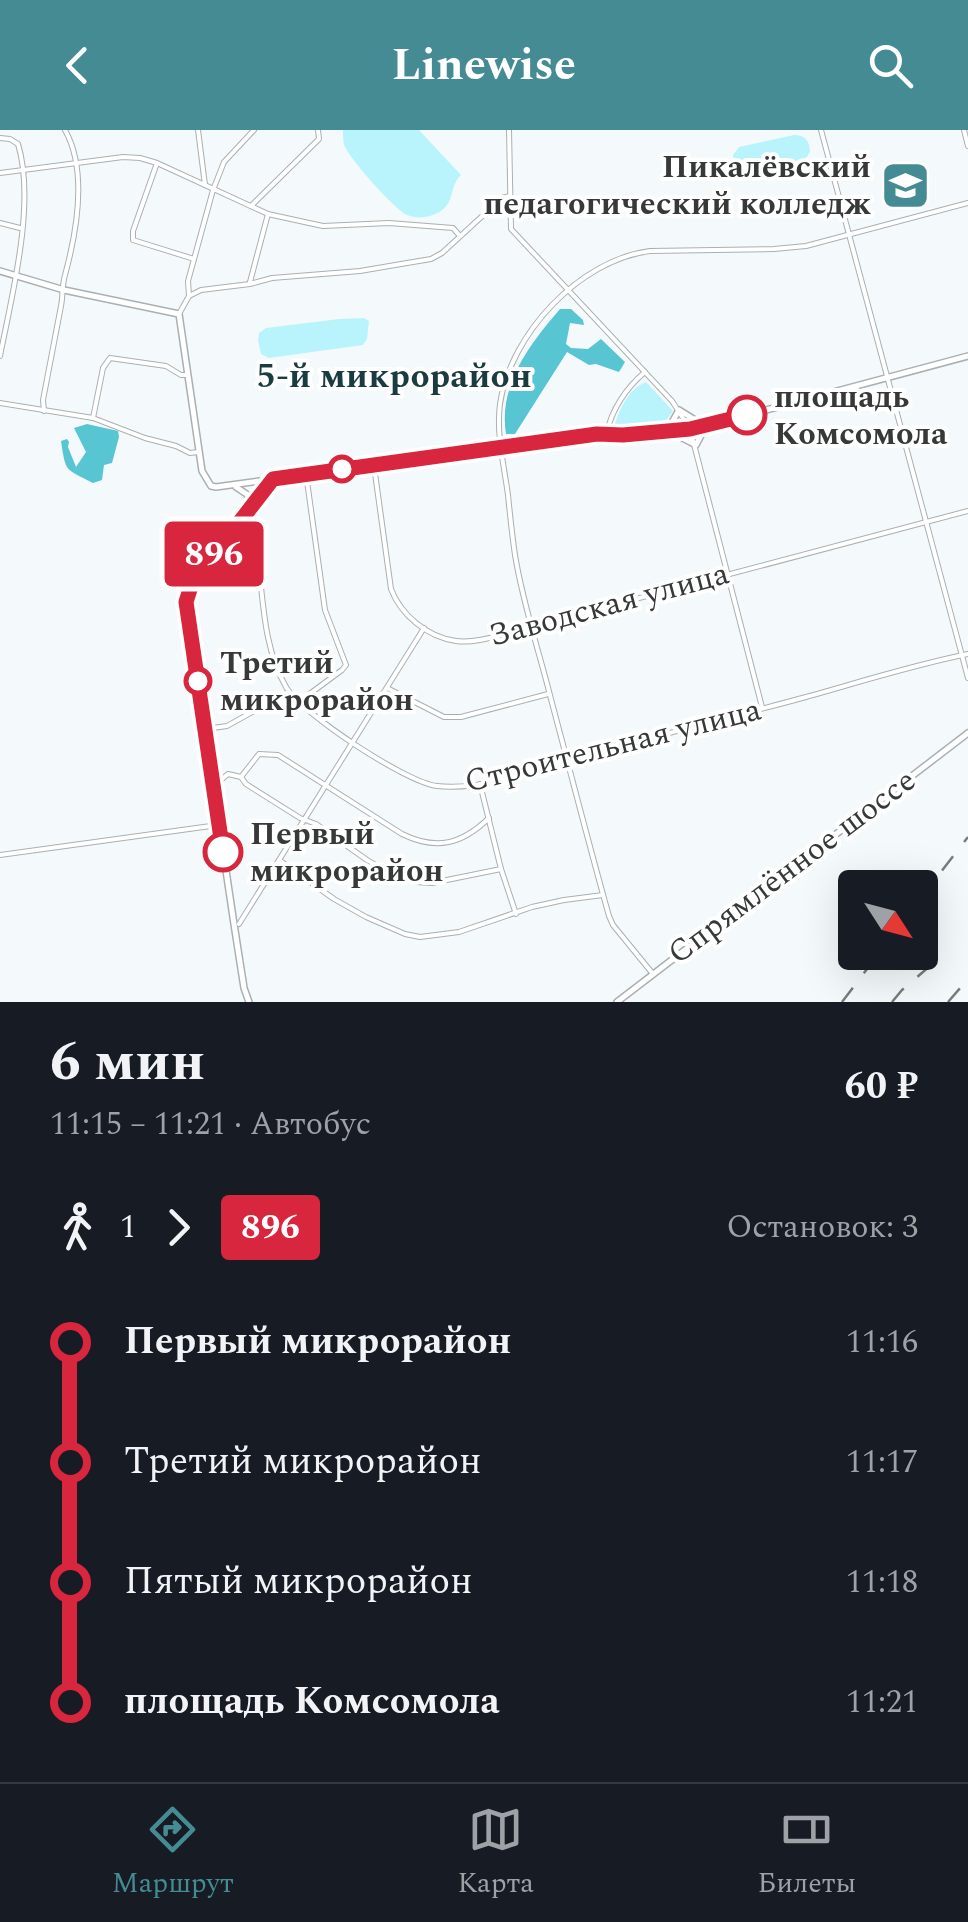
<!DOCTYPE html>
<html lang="ru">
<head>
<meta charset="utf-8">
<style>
  :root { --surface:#171b24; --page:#242831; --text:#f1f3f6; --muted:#9ea1a6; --line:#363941; --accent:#458b94 }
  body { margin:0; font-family:Spectral,serif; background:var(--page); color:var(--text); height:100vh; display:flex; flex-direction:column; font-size:38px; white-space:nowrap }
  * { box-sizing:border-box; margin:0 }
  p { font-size:32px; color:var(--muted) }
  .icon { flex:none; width:55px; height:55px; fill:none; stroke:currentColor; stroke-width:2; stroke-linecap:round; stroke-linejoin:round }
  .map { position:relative; height:872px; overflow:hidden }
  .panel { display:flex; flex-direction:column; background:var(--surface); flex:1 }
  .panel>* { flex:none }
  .badge { padding:0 20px; border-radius:8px; font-size:35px; line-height:65px }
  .needle { width:65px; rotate:126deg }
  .fabs { position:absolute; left:838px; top:740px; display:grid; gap:20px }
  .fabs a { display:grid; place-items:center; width:100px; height:100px; border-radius:10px; background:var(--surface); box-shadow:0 10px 40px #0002; font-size:50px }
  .map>.badge { position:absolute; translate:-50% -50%; box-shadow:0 0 0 5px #fff }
  .legs { display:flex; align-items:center; gap:15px; height:110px; padding:0 50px; font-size:32px }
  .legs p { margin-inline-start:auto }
  .head { display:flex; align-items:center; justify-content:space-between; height:170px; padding:0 50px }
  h1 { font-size:55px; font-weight:700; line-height:75px }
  ul { padding:0 50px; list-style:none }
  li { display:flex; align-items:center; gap:35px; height:120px; font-size:38px }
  li i { display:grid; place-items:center; width:15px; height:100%; margin:0 12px; background:currentColor }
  li i::after { content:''; width:25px; height:25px; margin:-12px; border:8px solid; border-radius:50%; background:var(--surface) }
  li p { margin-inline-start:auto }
  li:first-child i { background:linear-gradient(#0000 50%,currentColor 0) }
  li:last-child i { background:linear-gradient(currentColor 50%,#0000 0) }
  header { display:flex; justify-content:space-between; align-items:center; height:130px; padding:0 50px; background:var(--accent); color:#fff; font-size:45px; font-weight:700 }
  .tab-bar { display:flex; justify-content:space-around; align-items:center; height:140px; border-top:2px solid var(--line); background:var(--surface); font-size:28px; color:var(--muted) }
  .tab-bar a { display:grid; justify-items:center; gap:5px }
  .tab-bar .current { color:var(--accent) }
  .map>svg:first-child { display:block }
  .green { fill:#b9f4fc }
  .forest { fill:#58c5d3 }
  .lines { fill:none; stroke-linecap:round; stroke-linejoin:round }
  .street-casing { stroke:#aab0b1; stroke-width:6 }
  .secondary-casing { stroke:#aab0b1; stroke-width:8 }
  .street { stroke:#fff; stroke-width:4 }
  .secondary { stroke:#fff; stroke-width:5 }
  .rail { stroke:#797c7c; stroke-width:2.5; stroke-dasharray:18 18; stroke-linecap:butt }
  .line-1-casing { stroke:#fff; stroke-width:22 }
  .line-1 { stroke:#d7263d; stroke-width:15 }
  .stop-1-dot { fill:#fff; stroke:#d7263d; stroke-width:5 }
  .labels { text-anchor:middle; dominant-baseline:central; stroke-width:8; stroke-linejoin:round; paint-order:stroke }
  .poi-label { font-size:32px; font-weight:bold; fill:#373939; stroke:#fff; text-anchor:end }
  .stop-label { font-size:32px; font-weight:bold; fill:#373939; stroke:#fff; text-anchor:start }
  .street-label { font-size:32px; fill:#373939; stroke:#fff }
  .neighbourhood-label { font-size:35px; font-weight:bold; fill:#1a3c41; stroke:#fff }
</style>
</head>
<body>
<header><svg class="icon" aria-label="back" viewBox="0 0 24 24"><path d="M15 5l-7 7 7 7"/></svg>Linewise<svg class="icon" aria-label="search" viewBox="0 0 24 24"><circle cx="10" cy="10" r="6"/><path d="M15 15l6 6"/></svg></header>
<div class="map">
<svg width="968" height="872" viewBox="0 0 968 872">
  <rect width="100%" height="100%" fill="#f4fafb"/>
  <g class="green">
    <path d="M 343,0 L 419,0 L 461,45 C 447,58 458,78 430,86 C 423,88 414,88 407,85 C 394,79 349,28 344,15 C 343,10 343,5 343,0 Z"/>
    <path d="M 794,5 C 805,5 810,11 810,22 L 804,31 C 793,35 748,47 739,40 C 733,36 734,32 733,25 L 739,17 Z"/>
    <polygon points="364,188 369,191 367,209 363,215 269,228 261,224 258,210 259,203 266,198 339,189"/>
    <path d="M 646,252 L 673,281 L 662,296 L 614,298 C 618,281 629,258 646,252 Z"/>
  </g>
  <g class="forest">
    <path d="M 560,179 L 571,179 L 583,190 L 584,195 L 570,193 L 566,214 L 571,218 L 588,219 L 601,209 L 625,232 L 619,242 L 596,234 L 589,235 L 567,222 L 515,304 L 506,304 C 498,255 530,214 560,179 Z"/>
    <path d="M 87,294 L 118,301 L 119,307 L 112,333 L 104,335 L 102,350 L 93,353 C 65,338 66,344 61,311 L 67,309 L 69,312 L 68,317 L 76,337 L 86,322 L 74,298 Z"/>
  </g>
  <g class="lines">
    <defs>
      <g id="street">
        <polyline points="198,0 205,55"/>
        <polyline points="509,0 511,99 672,271 690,299 762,577"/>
        <polyline points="821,0 968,548"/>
        <polyline points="964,0 968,16"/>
        <path d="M 0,8 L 10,9 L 18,14 C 36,73 12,165 0,226"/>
        <polyline points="157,33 133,101 133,110 194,129"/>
        <polyline points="0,43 123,27 140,28 157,33 268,84 309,93 323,96 389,93 453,98 460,106"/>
        <polyline points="251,76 319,9 318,0"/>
        <polyline points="0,93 20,98"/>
        <polyline points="250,152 268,84"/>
        <polyline points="189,166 188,151 213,60 224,32 254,0"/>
        <polyline points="179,184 189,166 201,160 250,154 272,148 360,141 407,133 431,129 442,123 502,68 510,66"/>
        <polyline points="0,273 93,288 145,308 176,316 190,323 198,322"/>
        <path d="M 44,281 L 43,270 C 49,239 55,208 61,176 C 63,166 62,155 65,145 C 77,101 88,41 65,0"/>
        <polyline points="93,288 103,238 110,228 166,236 181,245 188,245"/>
        <path d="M 607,303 C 611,280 627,257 645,242"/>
        <path d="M 374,336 L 391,459 C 401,485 427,507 456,511 C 478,514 504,503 526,498 L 968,381"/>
        <path d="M 247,380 C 267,438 255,503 286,557 C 302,584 407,653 437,656 C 487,662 559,633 607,620 C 674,601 740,585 806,567 C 860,552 913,535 968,524"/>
        <polyline points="387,558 444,587 461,587 548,564"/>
        <polyline points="300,571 342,540 346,535 325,480 306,344"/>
        <polyline points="205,599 227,596 288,562"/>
        <path d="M 241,647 L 259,624 L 278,625 L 402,704 C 437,721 462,714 489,688"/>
        <polyline points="480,654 501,739 516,784"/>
        <polyline points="213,657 228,644 241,647 246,654 300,688 316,694 367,730 395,746 416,752 432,753 501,739"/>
        <polyline points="0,725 218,695"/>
        <polyline points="279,730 334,769 366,787 405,804 420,807 459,802 532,777 564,770 603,765"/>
        <polyline points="239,794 424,498"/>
        <path d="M 653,844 L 613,795 L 609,786 C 589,715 571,644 552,573 C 540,524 523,475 515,425 C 512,405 510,385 508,365 C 504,335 496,304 500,274 C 510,205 579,130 650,121 L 774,119 L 806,116 L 968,73"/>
      </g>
      <g id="secondary">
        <polyline points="0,141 64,160 179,184 202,341 211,356 216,357 597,304 623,305 706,296 968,226"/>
        <polyline points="667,301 679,280 703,295"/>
        <polyline points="669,301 696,315 706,296"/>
        <polyline points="236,357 248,365 247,378"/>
        <polyline points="249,872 244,858 234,794 186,473 192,453 273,349"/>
        <polyline points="617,872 968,603"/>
      </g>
    </defs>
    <use href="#street" class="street-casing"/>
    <use href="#secondary" class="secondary-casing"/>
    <use href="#street" class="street"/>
    <use href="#secondary" class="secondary"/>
    <g class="rail">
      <polyline points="920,769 968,707"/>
      <polyline points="842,872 880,822"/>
      <polyline points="892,872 902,860 938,829"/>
      <polyline points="948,872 968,849"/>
    </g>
  </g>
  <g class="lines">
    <defs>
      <polyline id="line-1" points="223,722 186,472 192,453 273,349 597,304 623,305 690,299 747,285"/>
    </defs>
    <use href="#line-1" class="line-1-casing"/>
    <use href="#line-1" class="line-1"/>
  </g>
  <defs>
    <symbol id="university-square" viewBox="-11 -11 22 22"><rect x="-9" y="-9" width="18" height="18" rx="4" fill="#458b94" stroke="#fff"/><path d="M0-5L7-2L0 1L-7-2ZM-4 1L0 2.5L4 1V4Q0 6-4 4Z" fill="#fff"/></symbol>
  </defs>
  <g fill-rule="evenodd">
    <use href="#university-square" x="878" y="28" width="55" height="55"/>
  </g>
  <g class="stop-1-dot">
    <circle cx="747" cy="285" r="18"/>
    <circle cx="342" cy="339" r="12"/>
    <circle cx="198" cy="551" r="12"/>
    <circle cx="223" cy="722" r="18"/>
  </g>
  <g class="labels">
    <g class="poi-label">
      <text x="871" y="37">Пикалёвский<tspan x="871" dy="37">педагогический колледж</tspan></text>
    </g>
    <g class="stop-label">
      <text x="774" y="267">площадь<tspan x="774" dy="37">Комсомола</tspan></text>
      <text x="220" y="533">Третий<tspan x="220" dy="37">микрорайон</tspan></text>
      <text x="250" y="704">Первый<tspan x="250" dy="37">микрорайон</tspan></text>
    </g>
    <g class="street-label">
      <text transform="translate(609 475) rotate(-15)">Заводская улица</text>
      <text transform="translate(613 616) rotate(-14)">Строительная улица</text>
      <text transform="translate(792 737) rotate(-37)">Спрямлённое шоссе</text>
    </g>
    <g class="neighbourhood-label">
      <text x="394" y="246">5-й микрорайон</text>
    </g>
  </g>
</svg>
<div class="fabs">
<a><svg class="needle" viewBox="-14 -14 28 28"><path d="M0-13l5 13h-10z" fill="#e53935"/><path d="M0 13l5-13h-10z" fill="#9ea1a6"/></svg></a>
</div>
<b class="badge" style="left:214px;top:424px;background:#d7263d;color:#fff">896</b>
</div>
<section class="panel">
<div class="head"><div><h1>6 мин</h1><p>11:15 – 11:21 · Автобус</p></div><b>60 ₽</b></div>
<div class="legs"><svg class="icon" aria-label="walk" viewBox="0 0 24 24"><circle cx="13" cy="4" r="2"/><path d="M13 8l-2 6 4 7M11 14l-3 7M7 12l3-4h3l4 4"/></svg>1<svg class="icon" aria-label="forward" viewBox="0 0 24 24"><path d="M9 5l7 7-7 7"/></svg><b class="badge" style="background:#d7263d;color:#fff">896</b><p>Остановок: 3</p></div>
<ul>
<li><i style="color:#d7263d"></i><b>Первый микрорайон</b><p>11:16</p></li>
<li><i style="color:#d7263d"></i><span>Третий микрорайон</span><p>11:17</p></li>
<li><i style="color:#d7263d"></i><span>Пятый микрорайон</span><p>11:18</p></li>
<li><i style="color:#d7263d"></i><b>площадь Комсомола</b><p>11:21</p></li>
</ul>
</section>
<nav class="tab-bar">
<a class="current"><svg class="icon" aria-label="directions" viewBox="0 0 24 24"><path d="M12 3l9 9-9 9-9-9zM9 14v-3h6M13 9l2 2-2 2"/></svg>Маршрут</a>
<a><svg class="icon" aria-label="map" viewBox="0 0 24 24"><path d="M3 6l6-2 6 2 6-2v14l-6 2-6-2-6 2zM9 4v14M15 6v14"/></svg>Карта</a>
<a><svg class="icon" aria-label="tickets" viewBox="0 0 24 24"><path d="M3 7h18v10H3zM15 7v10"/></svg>Билеты</a>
</nav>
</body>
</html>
